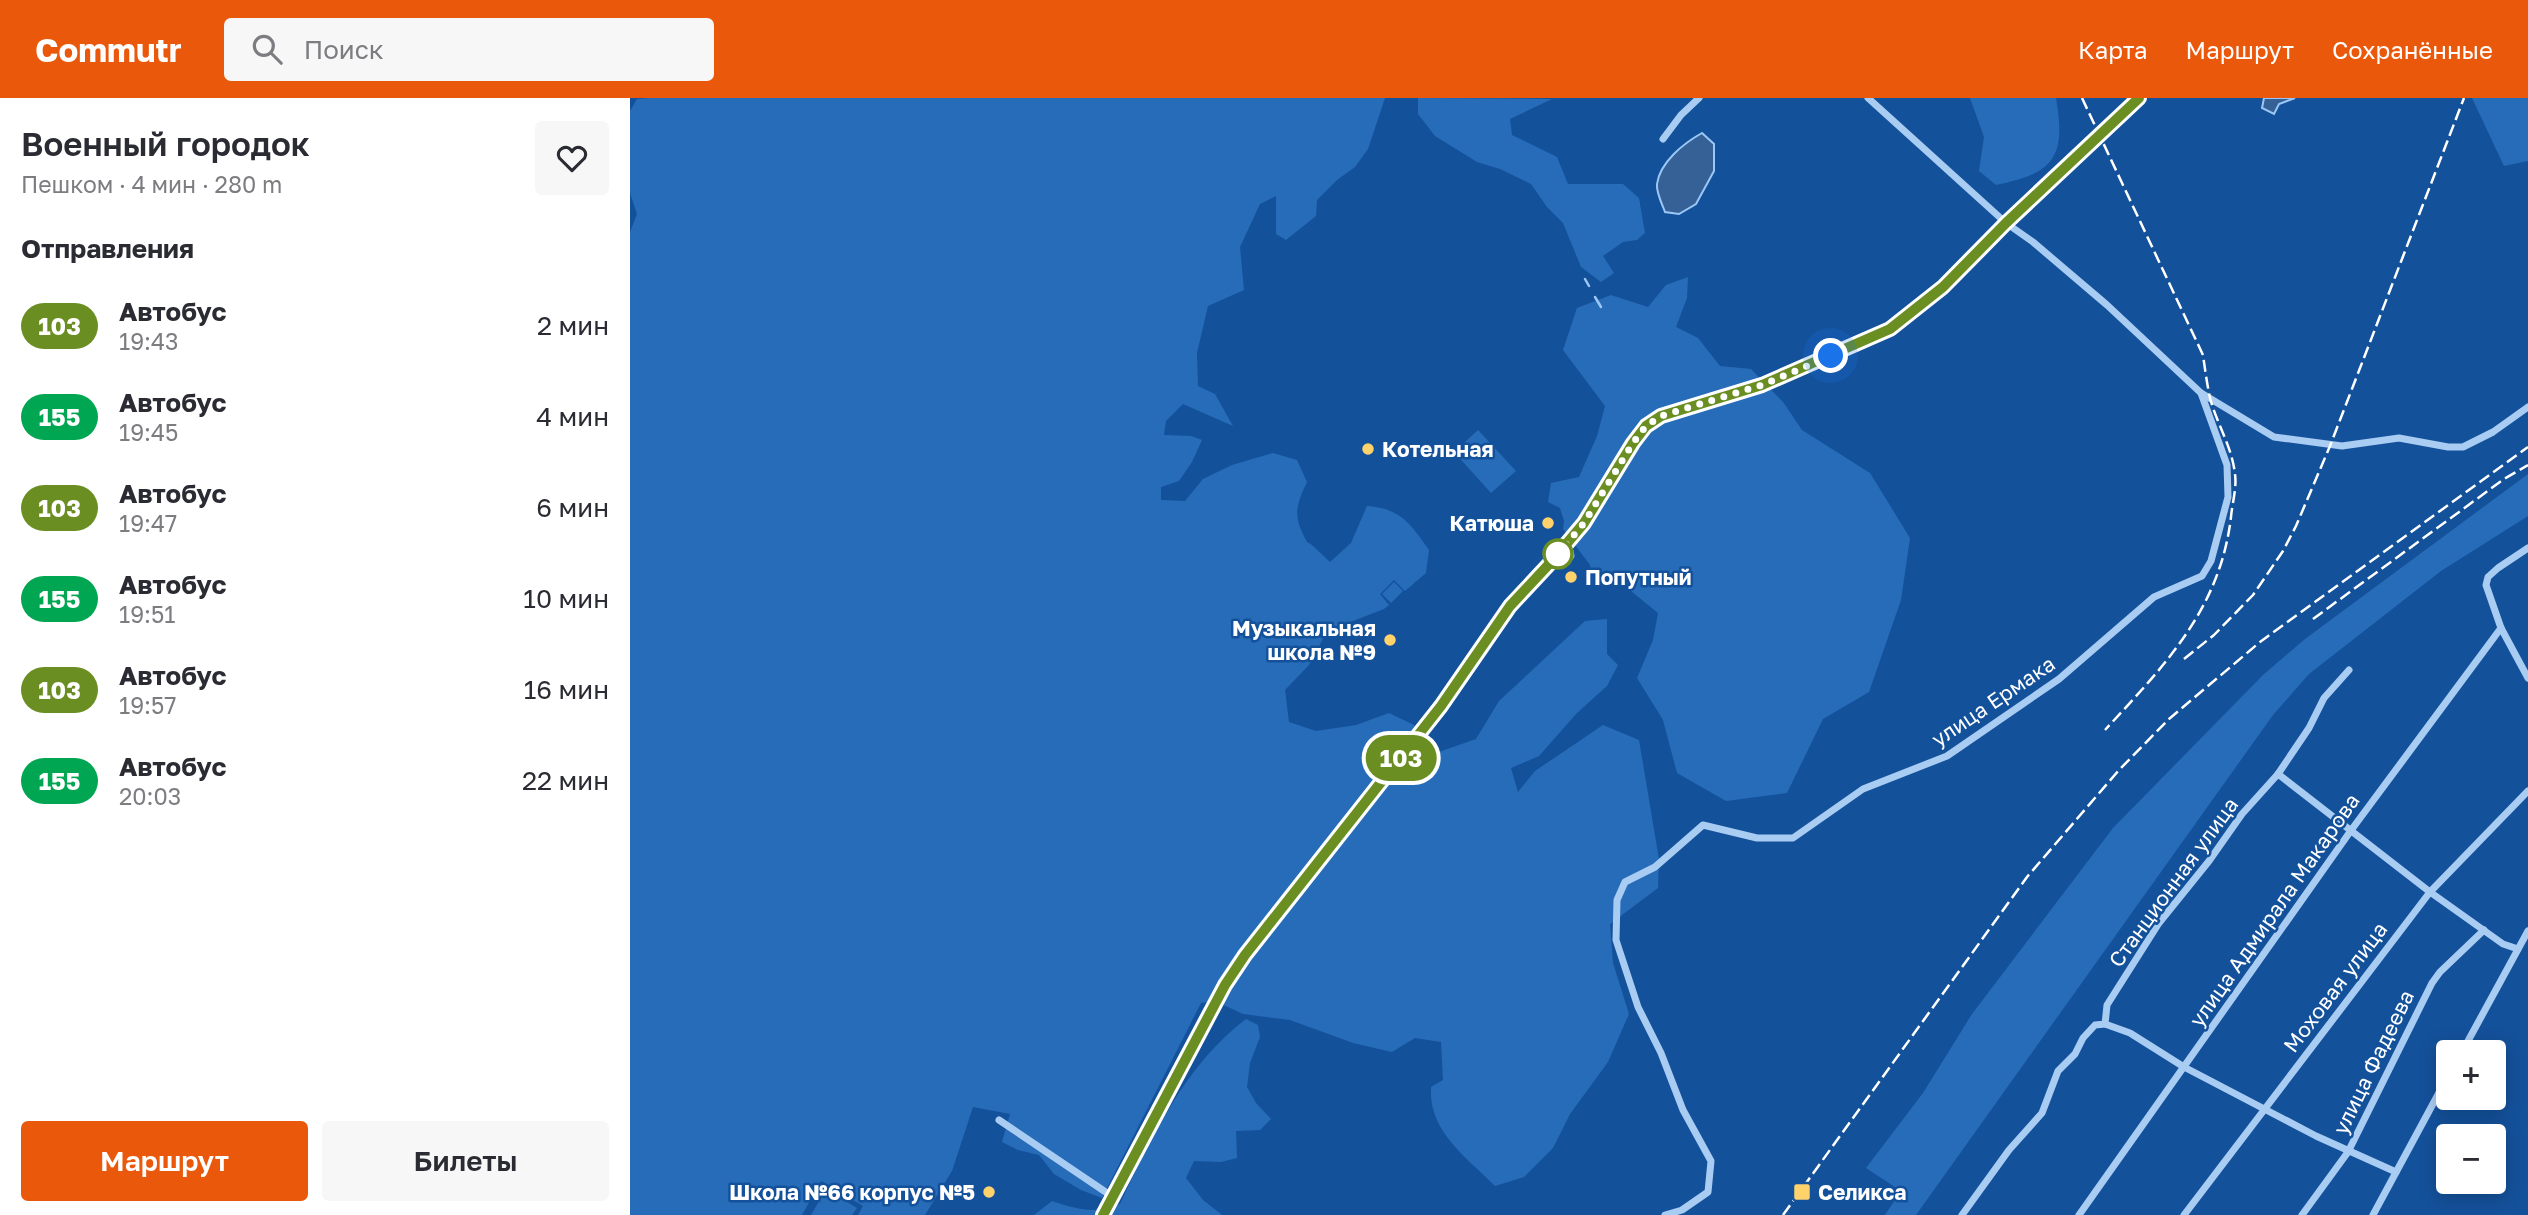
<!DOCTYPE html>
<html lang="ru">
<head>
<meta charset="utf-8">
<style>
  :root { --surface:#fff; --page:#f7f7f7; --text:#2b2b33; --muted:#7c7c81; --accent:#ea580c }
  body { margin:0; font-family:"Golos Text",sans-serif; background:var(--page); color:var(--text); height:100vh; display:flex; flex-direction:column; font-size:26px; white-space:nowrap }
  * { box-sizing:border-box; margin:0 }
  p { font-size:23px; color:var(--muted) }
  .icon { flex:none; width:38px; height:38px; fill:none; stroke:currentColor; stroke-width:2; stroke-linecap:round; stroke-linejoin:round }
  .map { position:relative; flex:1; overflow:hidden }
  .drawer { display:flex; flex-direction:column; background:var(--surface); width:630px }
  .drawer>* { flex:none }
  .badge { padding:0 14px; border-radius:23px; font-size:24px; line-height:46px }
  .buttons { position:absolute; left:1806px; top:942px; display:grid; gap:14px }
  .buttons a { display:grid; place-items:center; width:70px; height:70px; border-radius:7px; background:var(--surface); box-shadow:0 4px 18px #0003; font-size:35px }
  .you { position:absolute; width:35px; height:35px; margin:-18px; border:5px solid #fff; border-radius:50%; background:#1a73e8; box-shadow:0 0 0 10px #1a73e833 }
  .map>.badge { position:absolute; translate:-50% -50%; box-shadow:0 0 0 4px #fff }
  h2 { padding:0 21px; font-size:26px; line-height:63px }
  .round { display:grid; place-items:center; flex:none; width:74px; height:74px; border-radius:7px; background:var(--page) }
  .headline { display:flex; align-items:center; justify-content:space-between; height:119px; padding:0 21px }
  h1 { font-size:33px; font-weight:600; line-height:52px }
  .action { display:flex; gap:14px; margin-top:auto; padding:14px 21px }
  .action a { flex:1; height:80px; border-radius:7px; background:var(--accent); color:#fff; font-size:28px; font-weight:600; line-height:80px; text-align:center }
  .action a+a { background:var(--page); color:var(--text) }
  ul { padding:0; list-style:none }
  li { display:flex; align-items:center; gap:21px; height:91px; padding:0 21px }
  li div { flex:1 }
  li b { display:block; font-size:26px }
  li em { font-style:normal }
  li .badge { min-width:77px; font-weight:700; text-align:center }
  header { display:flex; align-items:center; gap:42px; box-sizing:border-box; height:98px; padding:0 35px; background:var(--accent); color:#fff }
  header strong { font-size:33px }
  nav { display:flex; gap:38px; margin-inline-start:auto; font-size:24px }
  .search { width:490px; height:63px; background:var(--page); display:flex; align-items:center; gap:18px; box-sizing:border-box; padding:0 24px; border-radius:7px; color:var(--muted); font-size:26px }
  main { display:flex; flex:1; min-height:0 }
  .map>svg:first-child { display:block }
  .green { fill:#276cb9 }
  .water { fill:#366197; stroke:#9bc7f6; stroke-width:2 }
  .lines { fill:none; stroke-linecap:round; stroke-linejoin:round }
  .stream { stroke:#9bc7f6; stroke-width:2.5 }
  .minor { stroke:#a9ccf3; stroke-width:7 }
  .tertiary { stroke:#a9ccf3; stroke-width:10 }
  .rail { stroke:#fff; stroke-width:2.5; stroke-dasharray:12 5; stroke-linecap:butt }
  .line-casing { stroke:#fff; stroke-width:16 }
  .line { stroke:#6b8e23; stroke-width:10 }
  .walk { stroke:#fff; stroke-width:7; stroke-dasharray:0 12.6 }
  .poi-dot { fill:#ffd26b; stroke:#14519b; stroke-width:2.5 }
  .stop-dot { fill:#fff; stroke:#6b8e23; stroke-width:3.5 }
  .labels { text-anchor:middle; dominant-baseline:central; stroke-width:5; stroke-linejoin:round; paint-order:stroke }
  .poi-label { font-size:21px; font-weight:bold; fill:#fff; stroke:#14519b; text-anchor:start }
  .street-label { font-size:21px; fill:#fff; stroke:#14519b }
</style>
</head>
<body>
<header>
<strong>Commutr</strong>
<div class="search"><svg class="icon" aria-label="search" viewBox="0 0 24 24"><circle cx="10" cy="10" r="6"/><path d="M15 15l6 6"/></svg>Поиск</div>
<nav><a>Карта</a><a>Маршрут</a><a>Сохранённые</a></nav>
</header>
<main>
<section class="drawer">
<div class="headline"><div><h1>Военный городок</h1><p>Пешком · 4 мин · 280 m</p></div><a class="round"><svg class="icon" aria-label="heart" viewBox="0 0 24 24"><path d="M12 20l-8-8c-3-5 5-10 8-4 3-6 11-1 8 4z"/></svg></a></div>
<h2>Отправления</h2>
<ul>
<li><span class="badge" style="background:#6b8e23;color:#fff">103</span><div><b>Автобус</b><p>19:43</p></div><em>2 мин</em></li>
<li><span class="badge" style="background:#00a651;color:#fff">155</span><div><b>Автобус</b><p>19:45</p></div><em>4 мин</em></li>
<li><span class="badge" style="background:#6b8e23;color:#fff">103</span><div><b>Автобус</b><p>19:47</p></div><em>6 мин</em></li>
<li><span class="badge" style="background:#00a651;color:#fff">155</span><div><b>Автобус</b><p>19:51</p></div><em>10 мин</em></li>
<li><span class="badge" style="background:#6b8e23;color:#fff">103</span><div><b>Автобус</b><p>19:57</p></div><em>16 мин</em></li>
<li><span class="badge" style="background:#00a651;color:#fff">155</span><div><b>Автобус</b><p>20:03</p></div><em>22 мин</em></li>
</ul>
<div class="action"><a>Маршрут</a><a>Билеты</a></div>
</section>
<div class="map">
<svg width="1898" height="1117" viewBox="0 0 1898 1117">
  <rect width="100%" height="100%" fill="#14519b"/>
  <g class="green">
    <path d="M 20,0 L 755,0 L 738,51 L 725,69 L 707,82 L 687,102 L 686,118 L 656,142 L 646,136 L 646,98 L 630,106 L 610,149 L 614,192 L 578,208 L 567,255 L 568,288 L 585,296 L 603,328 L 553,306 L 536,323 L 534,337 L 561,338 L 572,342 L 562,364 L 549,383 L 531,389 L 531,402 L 555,403 L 573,381 L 602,367 L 643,355 L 667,362 L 677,384 C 665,410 663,418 677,444 L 682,447 L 700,464 L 721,445 L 737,408 C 770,410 781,426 799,452 L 796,475 L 775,493 L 764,482 L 750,496 L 759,507 L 754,511 L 697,533 L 679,567 L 655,592 L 659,624 L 686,633 L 726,627 L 759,615 L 786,628 L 781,643 L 780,656 L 800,657 L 846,641 L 869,603 L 955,523 L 977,521 L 977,556 L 988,567 L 977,588 L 947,615 L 909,658 L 881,670 L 888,694 L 905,673 L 973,627 L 1009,642 L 1029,761 L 1028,790 L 980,826 L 983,865 L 999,916 L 978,964 L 940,1016 L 923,1050 L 894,1079 L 865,1088 C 836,1059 798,1033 801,989 L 813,982 L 811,944 L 785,940 L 762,954 L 723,945 L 660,922 L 613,916 L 585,903 L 571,905 L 472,1100 L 451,1092 L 424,1076 L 409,1057 L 388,1052 L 372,1044 L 380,1016 L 343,1009 L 322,1073 L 295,1117 L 228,1117 L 233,1108 L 191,1083 L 172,1117 L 0,1117 L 0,134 L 7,116 L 0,95 L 0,13 L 7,1 Z"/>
    <polygon points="788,0 922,1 880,21 882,37 927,59 938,86 993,86 1009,100 1015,135 1007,142 993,144 973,158 984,175 971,184 951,169 933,125 917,109 901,86 870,71 847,64 805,38 788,16"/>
    <path d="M 1340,0 L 1426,0 C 1436,59 1425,75 1366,87 L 1349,73 L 1354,39 Z"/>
    <polygon points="1842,0 1898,0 1898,63 1874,68"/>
    <polygon points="1058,179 1057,200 1046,229 1068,240 1090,268 1121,271 1153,304 1172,332 1240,375 1280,440 1271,502 1239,594 1193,621 1157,695 1096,703 1047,675 1033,622 1007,580 1023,542 1028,515 991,485 962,487 960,467 933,431 934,423 930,410 918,404 921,385 949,379 967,338 975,308 933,252 947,210 981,197 1018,209 1036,187"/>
    <polygon points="848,332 886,373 861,395 824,354"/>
    <polygon points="1898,376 1898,418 1811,473 1679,576 1643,617 1286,1117 1255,1117 1271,1093 1236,1070 1293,995 1342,916 1483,730 1633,577 1675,541"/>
    <polygon points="764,484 773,493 761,505 752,496"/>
    <path d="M 616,921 L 628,927 L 630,939 L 620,965 L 617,989 L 626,1005 L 641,1021 L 630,1032 L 606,1033 L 607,1060 L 591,1064 L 564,1063 L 556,1080 L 573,1102 L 592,1117 L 404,1117 L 422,1103 C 445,1111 469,1117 490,1106 C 521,1040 556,966 616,921 Z"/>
    <polygon points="196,1091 227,1110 222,1117 181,1117"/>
  </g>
  <g class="water">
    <polygon points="1634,0 1665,0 1649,6 1644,16 1632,10"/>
    <path d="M 1072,35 L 1084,46 L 1084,73 L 1066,106 L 1049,116 L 1035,114 C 1032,106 1026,94 1027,86 C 1030,64 1054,45 1072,35 Z"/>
  </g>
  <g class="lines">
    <g class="stream">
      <polyline points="955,181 959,188"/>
      <polyline points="965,199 971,209"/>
    </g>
    <g class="minor">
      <polyline points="1238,0 1376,125 1403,144 1477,207 1571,295 1644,339 1712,348 1769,340 1818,349 1833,349 1863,334 1898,309"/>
      <polyline points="1033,41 1051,17 1069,0"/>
      <polyline points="1898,450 1868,470 1858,479 1856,487 1871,530 1898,580"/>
      <polyline points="931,453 954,425 1003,345 1016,328 1031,318 1132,287 1260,231 1313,189 1376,125 1509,0"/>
      <polyline points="922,463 938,462 941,458 940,453 932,452"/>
      <polyline points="1648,676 1800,794 1873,846 1888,851"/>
      <polyline points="1475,926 1500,935 1554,969 1686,1038 1766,1074"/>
      <polyline points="1832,954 1898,833"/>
      <polyline points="369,1022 483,1099"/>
      <polyline points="1035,1117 1052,1112 1078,1094 1081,1063 1053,1012 1031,955 1008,909 986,842 987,802 995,784 1025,769 1073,727 1127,740 1163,740 1233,691 1317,658 1429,581 1524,499 1572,478 1581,463 1598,399 1597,367 1571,295"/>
      <polyline points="1332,1117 1379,1052 1412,1015 1428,973 1445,956 1453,940 1465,927 1475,926 1477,907 1529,825 1579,763 1612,716 1648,676 1679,630 1694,600 1719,572"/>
      <polyline points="1449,1117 1722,731 1871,530"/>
      <polyline points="1554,1117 1800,794 1898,693"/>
      <polyline points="1672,1117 1718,1054 1802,885 1810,874 1854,832"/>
      <polyline points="1743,1117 1818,978"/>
    </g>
    <polyline class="tertiary" points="473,1117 595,887 616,857 811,608 880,507 931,453"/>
    <g class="rail">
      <path d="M 1452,0 L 1573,257 C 1575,271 1577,286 1580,300 C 1587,326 1602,349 1605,376 C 1607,390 1602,406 1601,419 C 1590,511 1535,567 1475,632"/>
      <polyline points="1683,521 1874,381 1898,367"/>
      <polyline points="1554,561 1584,537 1623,497 1653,453 1666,428 1700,348 1834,0"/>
      <polyline points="1153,1117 1397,779 1489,672 1539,621 1630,544 1898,349"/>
    </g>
  </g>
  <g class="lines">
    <defs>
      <polyline id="line" points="473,1117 595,887 615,857 811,608 880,508 922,463 954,425 1003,345 1016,328 1031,318 1132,287 1260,231 1313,189 1376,125 1509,0"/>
    </defs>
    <use href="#line" class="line-casing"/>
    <use href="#line" class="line"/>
    <polyline class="walk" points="928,456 954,425 1003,345 1016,328 1031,318 1132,287 1201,258"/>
  </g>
  <g class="poi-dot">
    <circle cx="738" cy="351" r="7"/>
    <circle cx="918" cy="425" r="7"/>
    <circle cx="941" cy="479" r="7"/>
    <circle cx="760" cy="542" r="7"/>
    <circle cx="359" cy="1094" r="7"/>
    <rect x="1163" y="1085" width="18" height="18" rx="3.5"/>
  </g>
  <circle class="stop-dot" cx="928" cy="456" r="14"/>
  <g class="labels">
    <g class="poi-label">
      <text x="752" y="351">Котельная</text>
      <text x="904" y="425" text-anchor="end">Катюша</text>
      <text x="955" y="479">Попутный</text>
      <text x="746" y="530" text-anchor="end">Музыкальная<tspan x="746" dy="24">школа №9</tspan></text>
      <text x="345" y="1094" text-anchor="end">Школа №66 корпус №5</text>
      <text x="1188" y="1094">Селикса</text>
    </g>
    <g class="street-label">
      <text transform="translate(1363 603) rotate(-34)">улица Ермака</text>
      <text transform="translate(1543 784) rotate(-54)">Станционная улица</text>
      <text transform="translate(1644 812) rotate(-55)">улица Адмирала Макарова</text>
      <text transform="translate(1705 889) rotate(-53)">Моховая улица</text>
      <text transform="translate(1743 964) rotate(-64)">улица Фадеева</text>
    </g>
  </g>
</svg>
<div class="buttons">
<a>+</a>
<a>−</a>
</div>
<div class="you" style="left:1201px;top:258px"></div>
<b class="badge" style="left:771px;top:660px;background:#6b8e23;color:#fff">103</b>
</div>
</main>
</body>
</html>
